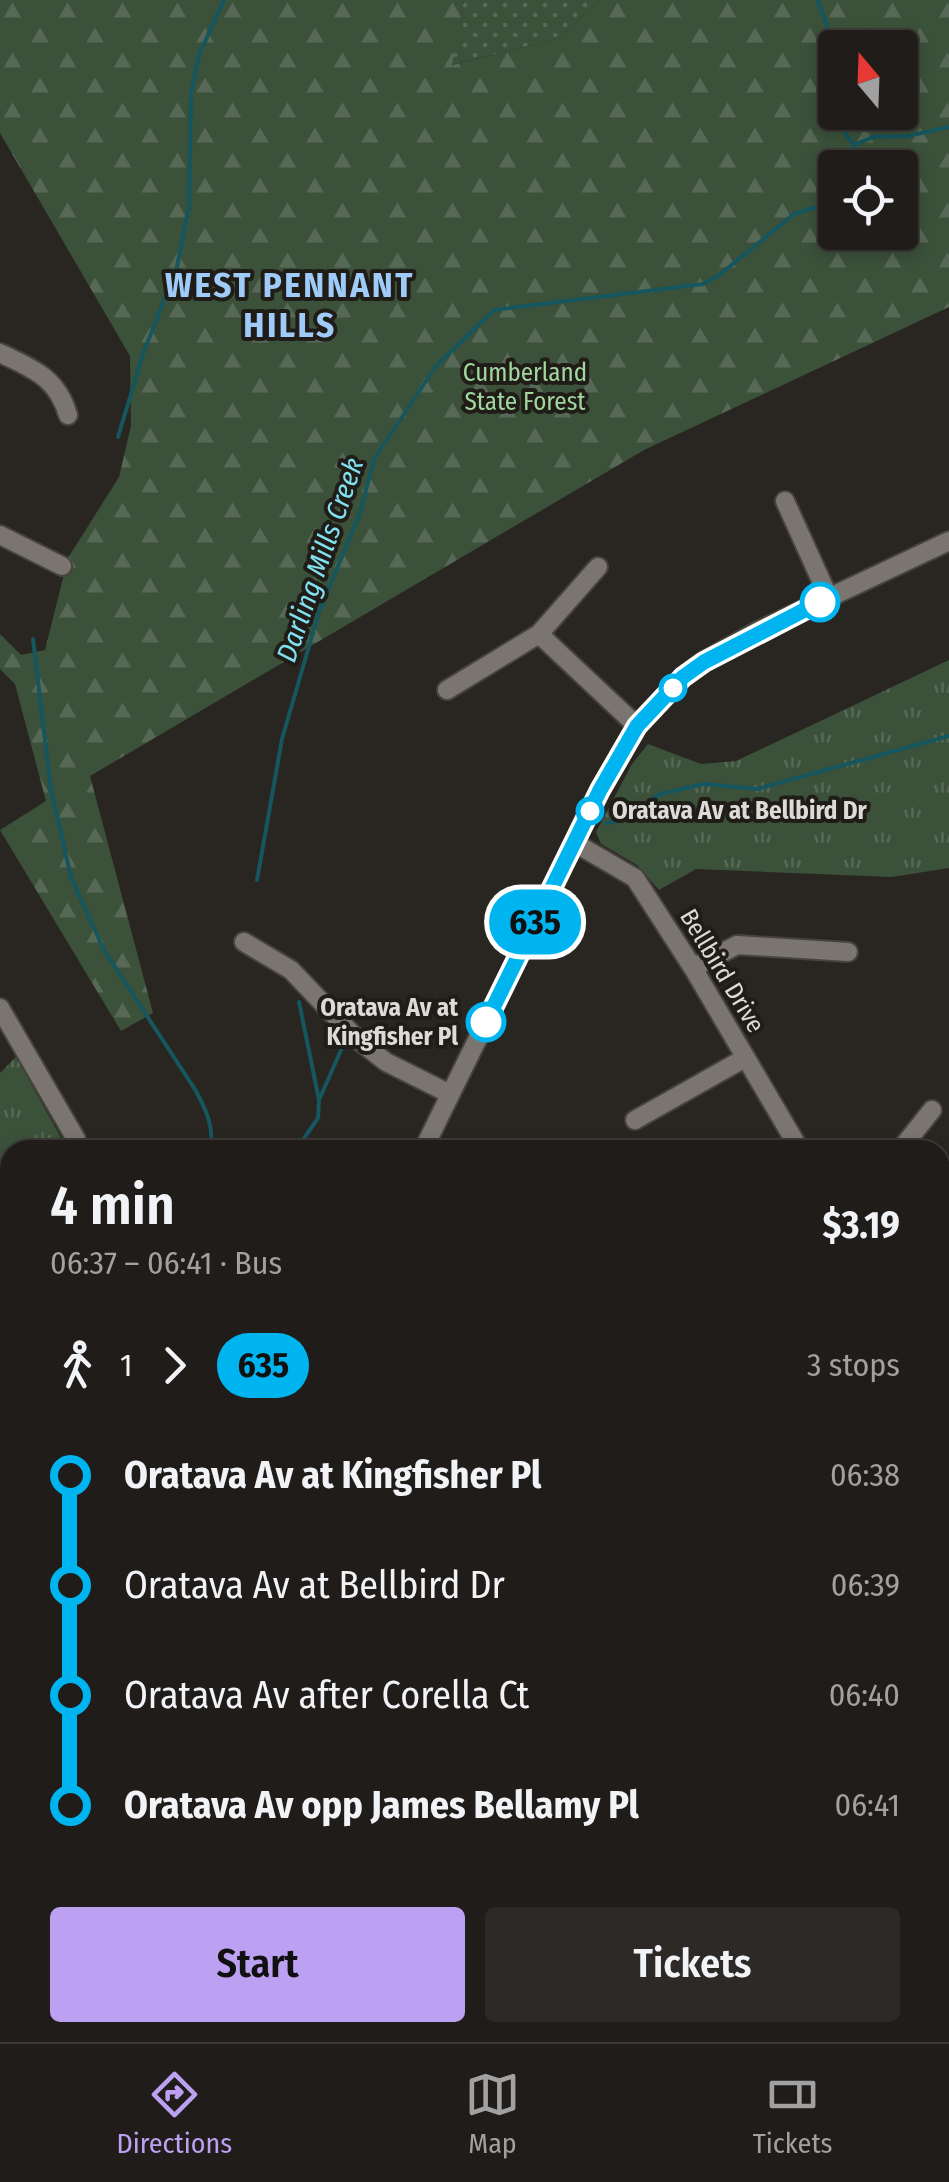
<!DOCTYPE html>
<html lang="en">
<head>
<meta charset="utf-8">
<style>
  :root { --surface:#1f1c19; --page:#2c2926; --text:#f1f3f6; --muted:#a1a1a2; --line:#3c3a38; --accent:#bca0f2 }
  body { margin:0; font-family:"Fira Sans Condensed",sans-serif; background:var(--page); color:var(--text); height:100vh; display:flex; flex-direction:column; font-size:38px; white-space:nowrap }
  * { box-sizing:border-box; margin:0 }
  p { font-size:32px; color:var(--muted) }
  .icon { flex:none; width:55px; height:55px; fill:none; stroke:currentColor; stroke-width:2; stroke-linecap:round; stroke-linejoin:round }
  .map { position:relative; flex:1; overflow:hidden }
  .details { position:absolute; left:0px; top:1140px; width:950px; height:902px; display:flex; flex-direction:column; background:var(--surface); border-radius:30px 30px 0 0; box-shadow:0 5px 15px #0003,0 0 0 2px var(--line) }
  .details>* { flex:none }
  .badge { padding:0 20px; border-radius:32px; font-size:35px; line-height:65px }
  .needle { width:65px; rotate:341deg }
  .controls { position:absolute; left:818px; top:30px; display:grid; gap:20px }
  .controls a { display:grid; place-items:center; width:100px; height:100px; border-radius:10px; background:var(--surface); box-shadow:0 5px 15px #0003,0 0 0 2px var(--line); font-size:50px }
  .map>.badge { position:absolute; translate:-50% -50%; box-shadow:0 0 0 5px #fff }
  .legs { display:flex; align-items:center; gap:15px; height:110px; padding:0 50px; font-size:32px }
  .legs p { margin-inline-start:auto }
  .summary { display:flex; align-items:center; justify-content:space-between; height:170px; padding:0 50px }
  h1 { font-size:55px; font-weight:600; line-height:75px }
  .action { display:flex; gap:20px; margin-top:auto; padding:20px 50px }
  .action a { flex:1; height:115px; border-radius:10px; background:var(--accent); color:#111; font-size:40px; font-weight:600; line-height:115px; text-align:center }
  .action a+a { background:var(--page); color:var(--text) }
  ul { padding:0 50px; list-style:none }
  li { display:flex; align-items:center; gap:35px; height:110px; font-size:38px }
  li i { display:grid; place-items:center; width:15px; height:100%; margin:0 12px; background:currentColor }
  li i::after { content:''; width:25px; height:25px; margin:-12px; border:8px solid; border-radius:50%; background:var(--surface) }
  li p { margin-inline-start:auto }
  li:first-child i { background:linear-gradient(#0000 50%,currentColor 0) }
  li:last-child i { background:linear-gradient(currentColor 50%,#0000 0) }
  .menu { display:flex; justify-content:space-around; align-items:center; height:140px; border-top:2px solid var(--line); background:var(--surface); font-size:28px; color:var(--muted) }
  .menu a { display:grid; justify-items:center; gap:5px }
  .menu .active { color:var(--accent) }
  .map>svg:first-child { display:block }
  .grass { fill:url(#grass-dots) }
  .forest { fill:url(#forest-firs); fill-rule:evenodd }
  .park { fill:url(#park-tufts) }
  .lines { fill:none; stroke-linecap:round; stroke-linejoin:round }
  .stream { stroke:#15565f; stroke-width:4 }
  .minor-casing { stroke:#47443f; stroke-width:22 }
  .minor { stroke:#7a766f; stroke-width:18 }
  .line-1-casing { stroke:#fff; stroke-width:22 }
  .line-1 { stroke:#00b5ef; stroke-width:15 }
  .stop-1-dot { fill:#fff; stroke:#00b5ef; stroke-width:5 }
  .labels { text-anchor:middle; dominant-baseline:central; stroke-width:8; stroke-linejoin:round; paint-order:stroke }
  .park-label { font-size:25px; fill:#a1d79f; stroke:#201c17 }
  .stop-label { font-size:25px; font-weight:bold; fill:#dddbd7; stroke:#201c17; text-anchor:start }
  .street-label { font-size:25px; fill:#dddbd7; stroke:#201c17 }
  .water-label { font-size:28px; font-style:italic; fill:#80e2f1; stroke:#201c17 }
  .district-label { font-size:35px; font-weight:bold; letter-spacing:2.5px; fill:#9fcbf9; stroke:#201c17 }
</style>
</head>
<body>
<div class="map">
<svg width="949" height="2042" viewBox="0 0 949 2042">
  <defs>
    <pattern id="grass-dots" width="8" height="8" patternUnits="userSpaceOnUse" patternTransform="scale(2.5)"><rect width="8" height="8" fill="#3b513a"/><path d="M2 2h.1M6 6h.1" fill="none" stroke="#576956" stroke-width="1.8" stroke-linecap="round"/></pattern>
    <pattern id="forest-firs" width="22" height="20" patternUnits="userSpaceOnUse" patternTransform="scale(2.5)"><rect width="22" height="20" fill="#3b513a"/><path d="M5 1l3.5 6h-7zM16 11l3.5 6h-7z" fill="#576956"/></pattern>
    <pattern id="park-tufts" width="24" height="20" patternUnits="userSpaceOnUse" patternTransform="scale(2.5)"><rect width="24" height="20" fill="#3b513a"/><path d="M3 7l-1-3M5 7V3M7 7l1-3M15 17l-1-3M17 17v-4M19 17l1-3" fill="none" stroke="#576956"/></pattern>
  </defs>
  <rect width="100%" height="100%" fill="#292621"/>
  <polygon class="grass" points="464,0 599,0 560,38 451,65"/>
  <path class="forest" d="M 0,0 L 464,0 L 452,65 L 560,38 L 599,0 L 949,0 L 949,307 L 644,450 L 90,776 L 153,1013 L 121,1031 L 0,830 L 46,801 L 15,684 L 0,669 L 0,634 L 21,655 L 45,650 L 68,558 L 119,477 L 131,426 L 130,356 L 0,133 ZM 835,48 L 900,48 L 900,112 L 835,112 ZM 835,168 L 900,168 L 900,232 L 835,232 Z"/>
  <g class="park">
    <polygon points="949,660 949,868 892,877 696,869 659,890 637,865 601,844 596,832 632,764 648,744 701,764 736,761"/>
    <polygon points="16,1057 68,1150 10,1150 10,1310 0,1316 0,1073"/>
    <polygon points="0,1584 10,1587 10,1794 0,1788"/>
    <polygon points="949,1771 949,2035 927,2042 766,2042 760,2033 940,2032 940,1773"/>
  </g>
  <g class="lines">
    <g class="stream">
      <polyline points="818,0 830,35 828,63 819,87 825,105 854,145"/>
      <polyline points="854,145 873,137 908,136 949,127"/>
      <polyline points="849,168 855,161 854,145"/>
      <polyline points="118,437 143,354 177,267 189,206 191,94 199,55 224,0"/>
      <path d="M 33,639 L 51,790 L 71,877 L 104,950 L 196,1091 C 206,1110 215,1128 210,1150"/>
      <polyline points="607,823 619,821 660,794 704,784 757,789 949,736"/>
      <polyline points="257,880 282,739 319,612 360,513 374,459 436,366 494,310 703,284 718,276 794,214 820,206 835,184"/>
      <polyline points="319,1100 341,1050"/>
      <polyline points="296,1150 318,1118 319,1100 299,1002"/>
      <polyline points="0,1508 10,1503"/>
      <polyline points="0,1721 10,1715"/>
    </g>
    <defs>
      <g id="minor">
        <path d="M 0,353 C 33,369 57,377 68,415"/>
        <polyline points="785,501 829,598"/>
        <polyline points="0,535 62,566"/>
        <polyline points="539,634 637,726"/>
        <polyline points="447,690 539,634 598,567"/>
        <polyline points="575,843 635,878 693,968 800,1150"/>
        <polyline points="244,942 291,970 357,1039 386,1062 450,1094"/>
        <polyline points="693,968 737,945 848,952"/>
        <polyline points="0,1008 76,1139"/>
        <polyline points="635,1120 745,1058"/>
        <polyline points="423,1150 600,790 637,726 683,677 704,661 756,632 949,541"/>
        <polyline points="900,1150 932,1110"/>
        <polyline points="940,1310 949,1304"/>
        <polyline points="940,1532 949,1528"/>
        <polyline points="0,1562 10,1565"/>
        <polyline points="940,1755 949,1752"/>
        <polyline points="0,1905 4,1880 10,1867"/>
        <polyline points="0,1959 10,1994"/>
        <polyline points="28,2032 33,2042"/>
        <polyline points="562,2032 568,2042"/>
        <polyline points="382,2042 400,2032"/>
      </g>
    </defs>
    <use href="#minor" class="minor-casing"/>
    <use href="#minor" class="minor"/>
  </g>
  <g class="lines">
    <defs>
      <polyline id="line-1" points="486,1022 600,790 637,726 683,677 704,662 820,602"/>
    </defs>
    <use href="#line-1" class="line-1-casing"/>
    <use href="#line-1" class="line-1"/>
  </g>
  <g class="stop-1-dot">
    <circle cx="820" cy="602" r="18"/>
    <circle cx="673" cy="688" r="12"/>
    <circle cx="590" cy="811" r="12"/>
    <circle cx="486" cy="1022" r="18"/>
  </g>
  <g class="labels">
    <g class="park-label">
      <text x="525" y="373">Cumberland<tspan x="525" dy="29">State Forest</tspan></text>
    </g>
    <g class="stop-label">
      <text x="612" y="811">Oratava Av at Bellbird Dr</text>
      <text x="458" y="1008" text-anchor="end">Oratava Av at<tspan x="458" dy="29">Kingfisher Pl</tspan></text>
    </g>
    <g class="street-label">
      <text transform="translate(722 971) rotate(59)">Bellbird Drive</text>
    </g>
    <g class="water-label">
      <text transform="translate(320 560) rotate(-71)">Darling Mills Creek</text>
    </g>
    <g class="district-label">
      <text x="290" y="285">WEST PENNANT<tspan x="290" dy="40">HILLS</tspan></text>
    </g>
  </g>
</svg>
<div class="controls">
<a><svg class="needle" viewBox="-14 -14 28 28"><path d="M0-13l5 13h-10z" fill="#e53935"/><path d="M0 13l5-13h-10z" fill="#a1a1a2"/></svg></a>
<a><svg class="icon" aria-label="locate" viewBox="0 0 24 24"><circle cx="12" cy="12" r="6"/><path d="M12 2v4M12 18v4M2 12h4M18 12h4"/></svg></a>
</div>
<b class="badge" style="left:535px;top:922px;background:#00b5ef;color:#111">635</b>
<section class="details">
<div class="summary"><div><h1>4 min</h1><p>06:37 – 06:41 · Bus</p></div><b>$3.19</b></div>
<div class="legs"><svg class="icon" aria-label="walk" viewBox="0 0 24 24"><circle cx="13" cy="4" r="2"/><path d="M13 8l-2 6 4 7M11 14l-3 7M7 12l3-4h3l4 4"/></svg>1<svg class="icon" aria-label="forward" viewBox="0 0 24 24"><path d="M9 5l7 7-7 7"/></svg><b class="badge" style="background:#00b5ef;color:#111">635</b><p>3 stops</p></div>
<ul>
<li><i style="color:#00b5ef"></i><b>Oratava Av at Kingfisher Pl</b><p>06:38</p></li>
<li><i style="color:#00b5ef"></i><span>Oratava Av at Bellbird Dr</span><p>06:39</p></li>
<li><i style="color:#00b5ef"></i><span>Oratava Av after Corella Ct</span><p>06:40</p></li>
<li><i style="color:#00b5ef"></i><b>Oratava Av opp James Bellamy Pl</b><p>06:41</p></li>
</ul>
<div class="action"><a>Start</a><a>Tickets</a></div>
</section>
</div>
<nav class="menu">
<a class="active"><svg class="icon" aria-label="directions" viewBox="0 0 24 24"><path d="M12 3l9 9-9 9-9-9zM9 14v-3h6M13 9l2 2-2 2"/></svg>Directions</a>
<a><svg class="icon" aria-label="map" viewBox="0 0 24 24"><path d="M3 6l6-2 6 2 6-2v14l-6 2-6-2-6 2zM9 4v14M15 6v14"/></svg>Map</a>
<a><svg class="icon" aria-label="tickets" viewBox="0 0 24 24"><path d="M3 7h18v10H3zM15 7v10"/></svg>Tickets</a>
</nav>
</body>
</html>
